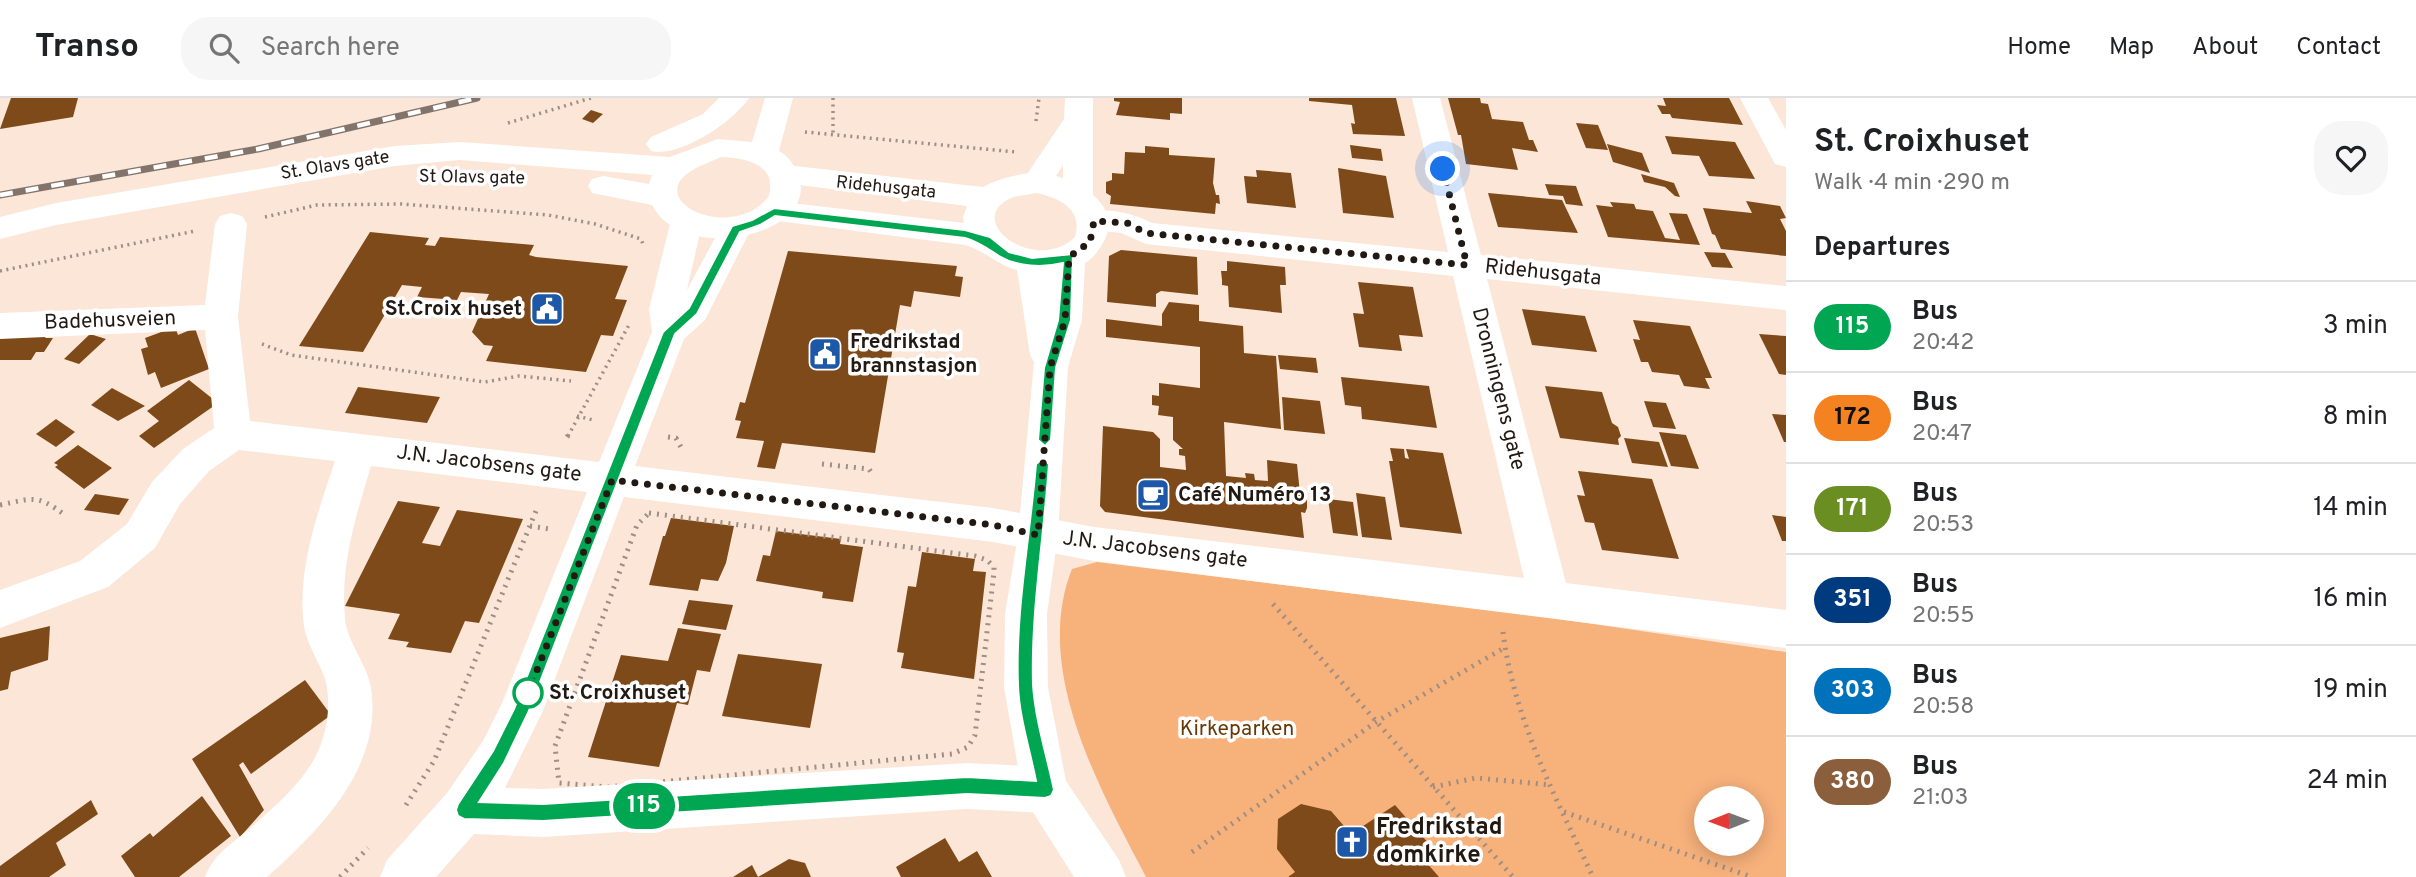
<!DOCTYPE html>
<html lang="en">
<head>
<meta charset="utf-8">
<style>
  :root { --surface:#fff; --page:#f6f6f6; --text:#202124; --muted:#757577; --line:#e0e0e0 }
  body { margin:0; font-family:Overpass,sans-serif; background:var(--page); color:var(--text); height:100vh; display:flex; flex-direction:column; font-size:26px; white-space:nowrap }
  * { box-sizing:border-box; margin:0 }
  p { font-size:23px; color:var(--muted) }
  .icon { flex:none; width:38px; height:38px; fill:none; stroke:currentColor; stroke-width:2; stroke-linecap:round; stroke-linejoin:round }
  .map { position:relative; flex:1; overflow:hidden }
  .sheet { display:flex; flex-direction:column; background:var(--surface); width:630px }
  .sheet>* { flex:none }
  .badge { padding:0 14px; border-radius:23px; font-size:24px; line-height:46px }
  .needle { width:46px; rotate:269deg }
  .fabs { position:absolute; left:1694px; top:688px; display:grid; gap:14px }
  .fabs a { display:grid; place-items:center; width:70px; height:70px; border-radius:50%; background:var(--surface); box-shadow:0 4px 18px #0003; font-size:35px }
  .you { position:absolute; width:35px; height:35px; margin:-18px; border:5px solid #fff; border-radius:50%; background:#1a73e8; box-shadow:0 0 0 10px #1a73e833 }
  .map>.badge { position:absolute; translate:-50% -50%; box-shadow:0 0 0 4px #fff }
  h2 { padding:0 28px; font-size:26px; line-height:63px }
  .round { display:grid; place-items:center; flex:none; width:74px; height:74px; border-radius:28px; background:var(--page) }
  .summary { display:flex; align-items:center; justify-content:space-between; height:119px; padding:0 28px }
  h1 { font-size:33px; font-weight:700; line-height:52px }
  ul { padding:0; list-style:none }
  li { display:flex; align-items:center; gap:21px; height:91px; padding:0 28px; border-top:2px solid var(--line) }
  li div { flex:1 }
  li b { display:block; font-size:26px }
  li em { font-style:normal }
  li .badge { min-width:77px; font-weight:700; text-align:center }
  header { display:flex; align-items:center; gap:42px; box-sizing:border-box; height:98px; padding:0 35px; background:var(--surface); border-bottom:2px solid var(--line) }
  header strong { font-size:33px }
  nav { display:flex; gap:38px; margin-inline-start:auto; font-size:24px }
  .search { width:490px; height:63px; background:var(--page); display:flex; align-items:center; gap:18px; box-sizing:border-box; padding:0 24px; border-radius:28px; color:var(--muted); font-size:26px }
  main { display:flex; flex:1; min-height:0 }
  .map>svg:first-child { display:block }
  .green { fill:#f7b17b; fill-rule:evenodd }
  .building { fill:#7f4a1a }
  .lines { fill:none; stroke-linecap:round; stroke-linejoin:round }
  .path-far1 { stroke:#9e8e83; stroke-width:3.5; stroke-dasharray:2 4.5; stroke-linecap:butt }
  .path { stroke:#9e8e83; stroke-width:5; stroke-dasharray:2 6; stroke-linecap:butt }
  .minor { fill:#fff; fill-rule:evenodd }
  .major { fill:#fff; fill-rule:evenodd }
  .highway { fill:#fff; fill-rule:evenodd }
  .rail-casing { stroke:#82746a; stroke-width:7 }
  .rail { stroke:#fff; stroke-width:4.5; stroke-dasharray:13; stroke-linecap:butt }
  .line { fill:#00a651; stroke:#fff; stroke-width:2 }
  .walk { stroke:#221913; stroke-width:7; stroke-dasharray:0 12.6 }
  .stop-dot { fill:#fff; stroke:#00a651; stroke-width:3.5 }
  .labels { text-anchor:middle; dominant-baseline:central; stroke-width:7; stroke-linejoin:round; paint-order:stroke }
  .far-street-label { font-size:18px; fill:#221913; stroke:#fff }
  .street-label { font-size:21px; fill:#221913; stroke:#fff }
  .poi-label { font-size:21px; font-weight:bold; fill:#221913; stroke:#fff; text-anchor:start }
  .stop-label { font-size:21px; font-weight:bold; fill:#221913; stroke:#fff; text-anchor:start }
  .park-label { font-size:21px; fill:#673705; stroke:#fff }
  .near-poi-label { font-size:24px; font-weight:bold; fill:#221913; stroke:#fff; text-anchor:start }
</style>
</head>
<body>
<header>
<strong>Transo</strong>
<div class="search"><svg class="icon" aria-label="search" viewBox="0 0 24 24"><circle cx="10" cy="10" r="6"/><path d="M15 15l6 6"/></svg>Search here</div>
<nav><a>Home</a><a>Map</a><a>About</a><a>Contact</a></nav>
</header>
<main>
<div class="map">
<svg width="1786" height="779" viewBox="0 0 1786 779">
  <rect width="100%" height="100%" fill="#fbe6d7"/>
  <path class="green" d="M 1097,464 L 1552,520 L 1786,554 L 1786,779 L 1146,779 C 1100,691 1032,571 1072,471 ZM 1706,700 L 1752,700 L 1752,746 L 1706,746 Z"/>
  <g class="building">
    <polygon points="11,0 78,0 73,19 0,31"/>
    <polygon points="1114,0 1182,0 1182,16 1170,15 1170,22 1116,17 1120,4 1114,3"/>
    <polygon points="1309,0 1396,0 1405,38 1353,36 1351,25 1355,26 1352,7 1309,3"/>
    <polygon points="1448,0 1480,0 1481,5 1488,6 1492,21 1523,24 1529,42 1533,42 1538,54 1512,50 1518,72 1466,66 1461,37 1458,37"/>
    <polygon points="1663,0 1729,0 1743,27 1672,20 1670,16 1662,16 1657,7 1666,8"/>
    <polygon points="591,12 603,16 593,25 582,21"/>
    <polygon points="1576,25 1598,27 1608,52 1586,50"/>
    <polygon points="1665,38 1735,44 1755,81 1709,78 1699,58 1672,56"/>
    <polygon points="1607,46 1642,55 1650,75 1613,64"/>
    <polygon points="1350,47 1381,51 1383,63 1352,60"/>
    <polygon points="1145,48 1169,50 1169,57 1215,60 1213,85 1216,97 1219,97 1220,106 1216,105 1215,116 1110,106 1111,98 1106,95 1106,84 1112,82 1112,75 1124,76 1125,54 1145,55"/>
    <polygon points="1338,70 1386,78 1394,120 1343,115"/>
    <polygon points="1256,72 1291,75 1296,110 1247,105 1244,78 1257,79"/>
    <polygon points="1641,76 1674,85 1680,99 1675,98 1665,89 1644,84"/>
    <polygon points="1545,86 1576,88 1583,108 1566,106 1563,98 1549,97"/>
    <polygon points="1488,95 1562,102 1578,135 1498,129"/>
    <polygon points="1746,103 1780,108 1786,120 1780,121 1786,133 1786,158 1721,151 1715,137 1712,136 1703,110 1752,115"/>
    <polygon points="1610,104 1634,106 1636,111 1653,113 1665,140 1680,142 1669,115 1687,116 1700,147 1608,139 1596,107 1613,109"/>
    <polygon points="370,134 429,140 425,147 435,148 440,139 534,147 529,157 536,159 628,168 615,201 627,202 613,238 601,237 586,274 486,263 493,248 484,247 472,234 489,196 461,194 457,202 417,199 422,189 402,187 363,254 299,248"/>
    <polygon points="1121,152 1197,159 1198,197 1161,193 1156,196 1156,209 1107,204 1109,158"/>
    <polygon points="788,153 957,168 955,178 963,179 960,199 914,193 911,209 900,207 875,355 782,345 775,371 757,369 764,343 736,340 741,323 735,322 740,304 745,305"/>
    <polygon points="1704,154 1725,155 1733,170 1712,169"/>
    <polygon points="1227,163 1285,169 1286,187 1280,187 1282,215 1229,209 1228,188 1222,187 1222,182 1221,173 1227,173"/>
    <polygon points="1358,184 1413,189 1423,239 1399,237 1402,253 1359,249 1353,215 1364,216"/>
    <polygon points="1169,204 1199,207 1199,223 1243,228 1244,255 1276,258 1281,331 1224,324 1226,378 1246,380 1245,375 1254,376 1255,382 1268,383 1267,362 1297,366 1300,396 1307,401 1307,410 1305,415 1301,414 1304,440 1105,414 1100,408 1103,328 1153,334 1160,341 1160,369 1186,372 1185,358 1179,357 1179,351 1183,351 1173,342 1173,319 1158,317 1159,308 1152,307 1152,297 1159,298 1159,285 1200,290 1200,249 1106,239 1106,221 1162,228 1162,216"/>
    <polygon points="1522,211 1585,218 1597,254 1532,247"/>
    <polygon points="1633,222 1690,228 1712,280 1705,280 1710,291 1684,288 1679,277 1652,274 1648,264 1641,264 1633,241 1640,242"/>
    <polygon points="175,229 178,237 195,230 209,271 161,290 155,274 148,277 141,251 148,249 145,240"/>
    <polygon points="90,236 106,241 79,266 64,261"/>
    <polygon points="1759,236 1786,238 1786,277 1779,276"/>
    <polygon points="0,237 47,237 45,240 53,240 44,254 36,254 31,262 0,262"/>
    <polygon points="1278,257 1316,260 1318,275 1280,271"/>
    <polygon points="1341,279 1429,288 1437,330 1362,321 1361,309 1345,307"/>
    <polygon points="189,282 218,305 154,350 139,338 159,323 147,313"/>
    <polygon points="1545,288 1602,294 1612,325 1618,329 1621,338 1618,341 1619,347 1560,340"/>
    <polygon points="358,289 440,299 427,325 345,315"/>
    <polygon points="112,290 145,308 118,323 91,307"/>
    <polygon points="1282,299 1320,303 1325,336 1284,332"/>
    <polygon points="1644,303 1666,305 1676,331 1653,329"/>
    <polygon points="1772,316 1786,317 1786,344 1784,344"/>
    <polygon points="56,321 75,334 56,349 36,336"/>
    <polygon points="1659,334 1686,337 1699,371 1671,368"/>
    <polygon points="1624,340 1659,344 1668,369 1632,365"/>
    <polygon points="78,347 112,370 84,391 55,369 58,367 54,365"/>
    <polygon points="1390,350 1404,351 1405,360 1409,361 1406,351 1443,355 1462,436 1400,429 1389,363 1393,363"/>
    <polygon points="1578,373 1652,381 1679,461 1602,452 1594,425 1585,424 1577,397 1585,398"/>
    <polygon points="1356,395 1385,399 1392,442 1362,439"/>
    <polygon points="95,396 129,401 119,417 84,412"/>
    <polygon points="1328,401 1353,404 1358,438 1333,435"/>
    <polygon points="398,403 440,409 422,445 440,448 457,412 523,421 479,525 465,523 451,555 406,549 409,544 388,541 400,516 345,508"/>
    <polygon points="1772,417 1786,419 1786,443 1782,443"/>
    <polygon points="671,420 734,428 726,465 718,483 701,481 698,493 649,487 663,438 665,438"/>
    <polygon points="776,433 841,441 840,446 863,449 853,504 822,500 823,494 756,483 763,457 770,458"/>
    <polygon points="922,454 975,461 973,473 986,474 974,581 901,570 904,555 897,554 908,488 916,489"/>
    <polygon points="689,502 733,507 726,532 682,526"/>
    <polygon points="50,528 48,562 11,574 8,591 0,593 0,540"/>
    <polygon points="678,530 721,536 710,574 697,572 688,607 677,605 659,669 588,659 621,557 668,563"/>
    <polygon points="738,556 822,566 810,630 722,618"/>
    <polygon points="305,582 331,617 251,676 243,664 239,667 264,712 240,739 192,661"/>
    <polygon points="202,698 231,738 179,779 135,779 121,758 150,735 153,739"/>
    <polygon points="91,702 98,716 56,745 66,767 49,779 0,779 0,768"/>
    <polygon points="1301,706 1331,713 1351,736 1395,707 1437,755 1426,764 1439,779 1288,779 1295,774 1277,751 1278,721"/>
    <polygon points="945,740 959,764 977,753 992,779 901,779 896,769"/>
    <polygon points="789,761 805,765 811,779 758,779"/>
    <polygon points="752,767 758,779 733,779"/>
  </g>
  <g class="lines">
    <g class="path-far1">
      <polyline points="833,0 833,37"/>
      <polyline points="1036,23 1039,0"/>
      <polyline points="508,25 591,0"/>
      <polyline points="805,34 1016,54"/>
      <polyline points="265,119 317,107 401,106 548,117 595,126 641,141 643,146"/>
      <polyline points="0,173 195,133"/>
      <polyline points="262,246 291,257 485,284 519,278 571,283"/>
      <polyline points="577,318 593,322"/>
      <polyline points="568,338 629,227"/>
    </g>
    <g class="path">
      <polyline points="567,339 569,336"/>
      <polyline points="668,339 676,340 683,353"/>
      <polyline points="822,366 869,371 871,374"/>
      <path d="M 0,407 C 34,400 36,396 65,417"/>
      <polygon points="649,415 975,458 987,462 994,469 994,474 975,637 968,649 952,656 608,689 559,685 555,648 637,427"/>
      <polyline points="530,428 550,431"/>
      <polyline points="1273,506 1513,779"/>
      <path d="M 1503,534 C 1514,622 1556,700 1593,779"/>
      <polyline points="1433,689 1476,680 1551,687"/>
      <polyline points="406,707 434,663 538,408"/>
      <polyline points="1564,714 1752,779"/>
      <polyline points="1192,754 1376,624 1504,550"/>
      <polyline points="340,779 368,750"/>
    </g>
    <g class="minor">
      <polygon points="1065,0 1093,0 1093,99 1089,106 1078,109 1067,106 1063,99 1063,67 1047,92 1036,95 1025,92 1021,85 1064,21"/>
      <path d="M 1412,0 L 1440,0 L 1481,157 L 1786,188 L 1786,212 L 1487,181 L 1566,485 L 1786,512 L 1786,550 L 1094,463 L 993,444 L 624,399 L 542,615 L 505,690 L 543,691 L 967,665 L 1045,669 L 1061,676 L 1068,692 L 1061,708 L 1045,715 L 967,711 L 543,739 L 474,736 L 436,779 L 380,779 L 387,762 L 447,695 L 483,643 L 502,605 L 587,394 L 371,368 C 356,418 340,467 345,520 C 347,545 367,565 371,590 C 383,669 320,732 267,779 L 205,779 C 213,758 229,747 247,733 C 274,709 311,679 322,643 C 329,622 331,596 323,575 C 315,557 304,540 303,520 C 299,465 318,414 335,363 L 239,352 L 209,373 L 180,406 L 155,450 L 108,489 L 0,530 L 0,492 L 80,463 L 127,426 L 152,384 L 183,351 L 214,330 L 205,232 L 0,241 L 0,215 L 205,207 L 215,126 L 220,118 L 231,115 L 242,118 L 247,126 L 238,219 L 250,323 L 599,364 L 652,234 L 649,211 L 670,126 L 675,118 L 686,115 L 697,118 L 702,126 L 687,192 L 724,123 L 735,120 L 746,123 L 751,131 L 705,222 L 684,241 L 635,368 L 993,410 L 1094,429 L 1524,480 L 1453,178 L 1146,146 L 1121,135 L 1083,131 L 1078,123 L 1083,115 C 1106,109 1131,114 1152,125 L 1448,154 Z"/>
      <polygon points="1740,0 1768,0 1786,32 1786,69 1775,66"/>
    </g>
    <path class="major" d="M 786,67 L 983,89 C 997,81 1020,75 1036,75 C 1069,75 1127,105 1103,145 C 1098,153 1094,160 1085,165 L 1082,222 L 1068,269 L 1058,437 L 1047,516 L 1048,589 L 1066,683 L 1119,762 L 1126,779 L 1074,779 L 1029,708 L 1022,692 L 1004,589 L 1005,516 L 1018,437 L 1034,264 L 1030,257 L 1017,172 C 997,167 984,152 965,147 L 763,121 L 758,114 L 763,107 L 774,103 L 964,125 L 963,119 L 967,108 L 775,84 L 771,77 L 775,70 ZM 1036,95 C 1060,100 1083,111 1075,139 C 1036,177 964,124 1009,101 C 1017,97 1028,97 1036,95 Z"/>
    <g class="highway">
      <path d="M 719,0 L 749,0 C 733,24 680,60 651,53 L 646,46 L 651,39 L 703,16 Z"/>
      <path d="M 765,0 L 793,0 L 779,53 C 787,57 792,64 796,72 C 829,135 684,170 652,107 L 592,95 L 588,88 L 592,81 L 603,78 L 649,86 L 652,77 L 460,62 L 395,68 L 56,127 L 0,141 L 0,119 L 56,105 L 395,48 L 460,44 L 670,59 L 718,41 L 752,44 ZM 721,59 C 746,60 777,66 769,98 C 732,147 637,101 696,70 C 704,66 713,63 721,59 Z"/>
    </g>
    <defs>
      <polyline id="rail" points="0,97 258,51 477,0"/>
    </defs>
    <use href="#rail" class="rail-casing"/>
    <use href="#rail" class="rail"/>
  </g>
  <path class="line" d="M 774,110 L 965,132 L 990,139 L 1009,154 L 1032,160 L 1073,156 L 1071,222 L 1056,270 L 1051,342 L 1045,348 L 1038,342 L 1044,270 L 1058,222 L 1063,165 C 1043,170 1017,169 999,158 C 986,150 979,144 965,140 L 775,118 L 760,127 L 740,134 L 697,216 L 675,236 L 528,615 L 504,665 L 479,704 L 543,706 L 967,679 L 1036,683 C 1030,652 1019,619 1018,587 C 1015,515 1030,439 1036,366 L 1043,361 L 1049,366 C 1044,440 1031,513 1033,586 C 1035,621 1047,658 1054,692 L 1051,698 L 1045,700 L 967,696 L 543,723 L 464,721 L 458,718 L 456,712 L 458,706 L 493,653 L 514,611 L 663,234 L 689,210 L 732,128 L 752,122 Z"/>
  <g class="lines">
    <polyline class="walk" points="528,595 612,382 993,427 1038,437 1050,270 1065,222 1069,159 1090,144 1094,123 1127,125 1146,135 1467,167 1443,71"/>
  </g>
  <defs>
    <symbol id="civic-square" viewBox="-11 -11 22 22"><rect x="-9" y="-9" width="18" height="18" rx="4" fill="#1c57a8" stroke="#fff"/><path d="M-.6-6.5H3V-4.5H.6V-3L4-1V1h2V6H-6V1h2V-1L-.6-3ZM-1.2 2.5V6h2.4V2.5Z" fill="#fff"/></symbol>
    <symbol id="cafe-square" viewBox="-11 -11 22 22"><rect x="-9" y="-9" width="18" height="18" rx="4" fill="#1c57a8" stroke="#fff"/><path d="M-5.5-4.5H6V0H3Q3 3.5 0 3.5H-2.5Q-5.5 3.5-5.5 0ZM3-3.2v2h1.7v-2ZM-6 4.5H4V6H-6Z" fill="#fff"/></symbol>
    <symbol id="church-square" viewBox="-11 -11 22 22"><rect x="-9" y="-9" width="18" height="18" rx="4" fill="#1c57a8" stroke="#fff"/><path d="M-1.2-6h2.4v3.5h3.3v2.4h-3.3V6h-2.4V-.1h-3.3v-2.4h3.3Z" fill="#fff"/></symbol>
  </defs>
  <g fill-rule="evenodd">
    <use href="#civic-square" x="528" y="192" width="38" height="38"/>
    <use href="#civic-square" x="806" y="237" width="38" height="38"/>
    <use href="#cafe-square" x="1134" y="378" width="38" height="38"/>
    <use href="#church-square" x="1333" y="725" width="38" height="38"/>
  </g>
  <circle class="stop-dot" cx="528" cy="595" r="14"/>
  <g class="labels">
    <g class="far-street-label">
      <text transform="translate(335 68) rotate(-9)">St. Olavs gate</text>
      <text transform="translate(472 80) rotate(1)">St Olavs gate</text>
      <text transform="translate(886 90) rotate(6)">Ridehusgata</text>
    </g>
    <g class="street-label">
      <text transform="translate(1543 175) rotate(6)">Ridehusgata</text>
      <text transform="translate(110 223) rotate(-2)">Badehusveien</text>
      <text transform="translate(1498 291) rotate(76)">Dronningens gate</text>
      <text transform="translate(489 366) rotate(7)">J.N. Jacobsens gate</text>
      <text transform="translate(1155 452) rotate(7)">J.N. Jacobsens gate</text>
    </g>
    <g class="poi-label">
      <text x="522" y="211" text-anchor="end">St.Croix huset</text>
      <text x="850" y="244">Fredrikstad<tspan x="850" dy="24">brannstasjon</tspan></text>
      <text x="1178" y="397">Café Numéro 13</text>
    </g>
    <g class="stop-label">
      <text x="549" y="595">St. Croixhuset</text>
    </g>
    <g class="park-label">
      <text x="1237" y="631">Kirkeparken</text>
    </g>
    <g class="near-poi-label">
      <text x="1376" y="730">Fredrikstad<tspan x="1376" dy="28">domkirke</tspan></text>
    </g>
  </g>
</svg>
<div class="fabs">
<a><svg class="needle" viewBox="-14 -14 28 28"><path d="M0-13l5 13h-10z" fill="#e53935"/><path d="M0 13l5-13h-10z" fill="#757577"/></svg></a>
</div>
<div class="you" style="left:1443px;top:71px"></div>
<b class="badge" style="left:644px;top:708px;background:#00a651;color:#fff">115</b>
</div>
<section class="sheet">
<div class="summary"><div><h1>St. Croixhuset</h1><p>Walk · 4 min · 290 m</p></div><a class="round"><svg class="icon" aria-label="heart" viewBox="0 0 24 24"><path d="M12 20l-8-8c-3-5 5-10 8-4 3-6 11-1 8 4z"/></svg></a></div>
<h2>Departures</h2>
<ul>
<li><span class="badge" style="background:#00a651;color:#fff">115</span><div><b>Bus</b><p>20:42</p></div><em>3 min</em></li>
<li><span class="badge" style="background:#f58220;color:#111">172</span><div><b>Bus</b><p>20:47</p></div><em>8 min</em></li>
<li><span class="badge" style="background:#6b8e23;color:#fff">171</span><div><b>Bus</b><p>20:53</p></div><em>14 min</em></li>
<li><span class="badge" style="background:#003b80;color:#fff">351</span><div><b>Bus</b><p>20:55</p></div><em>16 min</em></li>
<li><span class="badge" style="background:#0072bc;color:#fff">303</span><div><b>Bus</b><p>20:58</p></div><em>19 min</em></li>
<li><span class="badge" style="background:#8b5e3c;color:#fff">380</span><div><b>Bus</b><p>21:03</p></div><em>24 min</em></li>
</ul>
</section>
</main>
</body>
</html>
